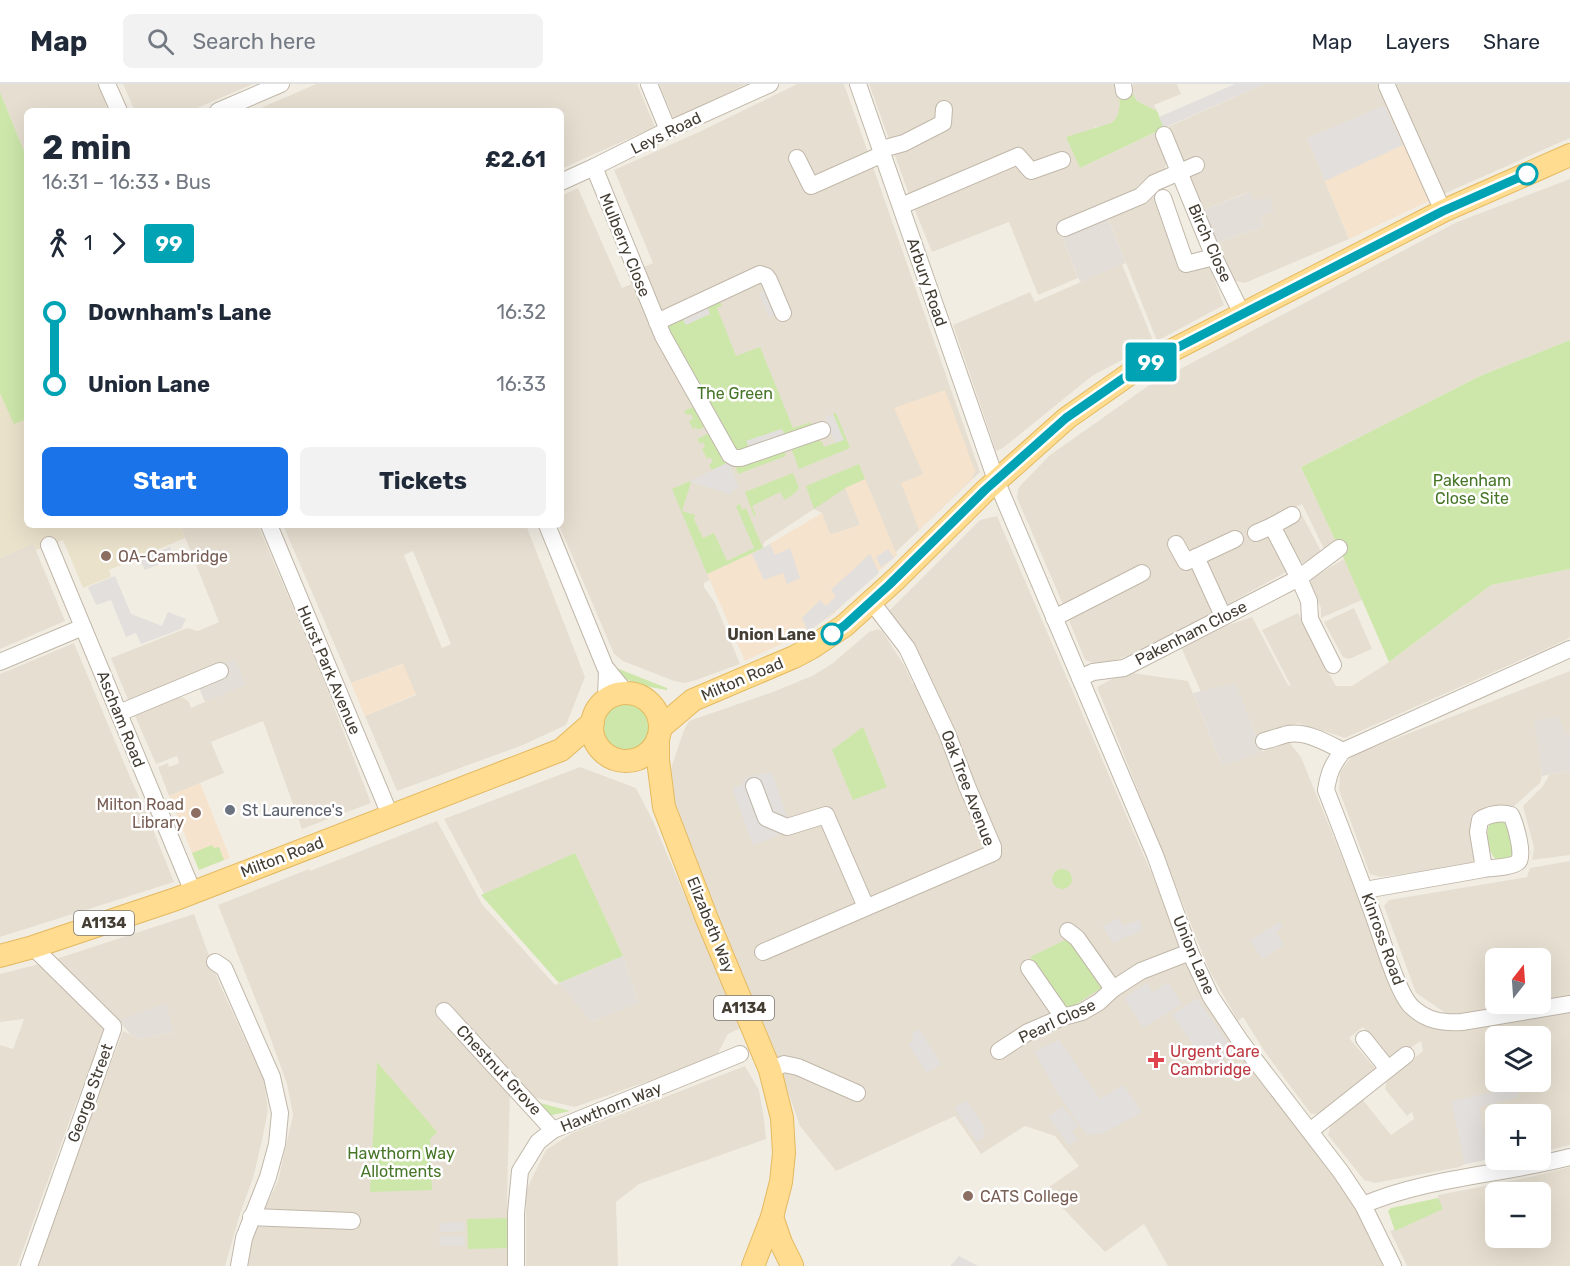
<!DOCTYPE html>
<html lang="en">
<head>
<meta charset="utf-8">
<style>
  :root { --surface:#fff; --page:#f2f2f3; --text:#1f2937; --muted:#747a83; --line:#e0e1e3; --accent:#1a73e8 }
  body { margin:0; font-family:Rubik,sans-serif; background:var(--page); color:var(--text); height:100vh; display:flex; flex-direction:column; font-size:22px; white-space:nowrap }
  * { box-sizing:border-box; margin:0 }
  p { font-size:20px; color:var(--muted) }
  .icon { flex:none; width:33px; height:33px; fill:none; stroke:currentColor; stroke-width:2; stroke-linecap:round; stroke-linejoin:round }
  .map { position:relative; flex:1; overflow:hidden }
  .panel { position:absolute; left:24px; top:24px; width:540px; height:420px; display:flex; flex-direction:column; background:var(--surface); border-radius:9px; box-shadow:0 6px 24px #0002 }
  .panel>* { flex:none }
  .badge { padding:0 12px; border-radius:4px; font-size:21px; line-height:39px }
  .needle { width:39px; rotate:17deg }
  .buttons { position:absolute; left:1485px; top:864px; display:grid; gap:12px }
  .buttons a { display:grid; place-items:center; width:66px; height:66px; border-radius:9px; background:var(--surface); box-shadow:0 6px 24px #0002; font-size:30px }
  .map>.badge { position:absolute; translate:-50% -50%; box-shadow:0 0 0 3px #fff }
  .legs { display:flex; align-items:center; gap:9px; height:66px; padding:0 18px; font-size:20px }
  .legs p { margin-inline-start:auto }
  .headline { display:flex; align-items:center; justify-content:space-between; height:102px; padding:0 18px }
  h1 { font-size:33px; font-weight:700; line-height:45px }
  .primary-button { display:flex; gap:12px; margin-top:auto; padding:12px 18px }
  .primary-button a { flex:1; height:69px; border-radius:9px; background:var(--accent); color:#fff; font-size:24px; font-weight:700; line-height:69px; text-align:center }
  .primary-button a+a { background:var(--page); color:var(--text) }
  ul { padding:0 18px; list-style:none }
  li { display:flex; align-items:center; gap:21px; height:72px; font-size:22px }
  li i { display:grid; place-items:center; width:9px; height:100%; margin:0 8px; background:currentColor }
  li i::after { content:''; width:15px; height:15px; margin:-8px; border:4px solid; border-radius:50%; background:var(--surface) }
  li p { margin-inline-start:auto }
  li:first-child i { background:linear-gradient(#0000 50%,currentColor 0) }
  li:last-child i { background:linear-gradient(currentColor 50%,#0000 0) }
  header { display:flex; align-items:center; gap:36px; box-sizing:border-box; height:84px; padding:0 30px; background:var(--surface); border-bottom:2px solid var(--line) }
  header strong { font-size:28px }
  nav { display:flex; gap:33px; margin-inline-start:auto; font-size:21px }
  .search { width:420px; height:54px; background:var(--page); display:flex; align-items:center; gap:15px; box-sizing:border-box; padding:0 21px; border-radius:9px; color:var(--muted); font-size:22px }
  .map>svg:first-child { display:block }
  .residential { fill:#e6dfd1; fill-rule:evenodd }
  .commercial { fill:#f5e3cd }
  .industrial { fill:#e3ded8 }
  .education { fill:#ebe2cc }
  .green { fill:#cde7ab }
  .parking { fill:#e2dfdc }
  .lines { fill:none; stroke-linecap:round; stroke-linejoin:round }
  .minor-casing { stroke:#c0b7a9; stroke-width:18 }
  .major-casing { stroke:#e4b95f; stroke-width:24 }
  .minor { stroke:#fff; stroke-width:16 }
  .major { stroke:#ffdc8f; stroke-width:22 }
  .line-1-casing { stroke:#fff; stroke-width:14 }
  .line-1 { stroke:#00a3b4; stroke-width:9 }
  .stop-1-dot { fill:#fff; stroke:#00a3b4; stroke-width:3 }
  .education-dot { fill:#8d6e63; stroke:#fff; stroke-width:2 }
  .worship-dot { fill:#6b7280; stroke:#fff; stroke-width:2 }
  .health-dot { fill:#e0444e; stroke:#fff; stroke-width:2 }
  .labels { text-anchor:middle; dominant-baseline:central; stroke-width:5; stroke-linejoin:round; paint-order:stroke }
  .shield { fill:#fff; stroke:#7b7770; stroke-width:1.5 }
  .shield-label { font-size:15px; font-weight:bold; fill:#433d33 }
  .street-label { font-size:16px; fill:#433d33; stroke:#fff }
  .park-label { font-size:16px; fill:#467527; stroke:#fff }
  .education-label { font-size:16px; fill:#785e54; stroke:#fff; text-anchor:start }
  .stop-label { font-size:16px; font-weight:bold; fill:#433d33; stroke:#fff; text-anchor:end }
  .worship-label { font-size:16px; fill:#5b616d; stroke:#fff; text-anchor:start }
  .health-label { font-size:16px; fill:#be3a42; stroke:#fff; text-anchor:start }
</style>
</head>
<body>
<header>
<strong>Map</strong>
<div class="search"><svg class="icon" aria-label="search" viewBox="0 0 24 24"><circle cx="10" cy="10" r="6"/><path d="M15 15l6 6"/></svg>Search here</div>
<nav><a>Map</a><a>Layers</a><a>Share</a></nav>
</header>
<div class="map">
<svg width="1570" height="1182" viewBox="0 0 1570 1182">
  <rect width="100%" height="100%" fill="#f2ede3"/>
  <g class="residential">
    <polygon points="0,0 98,0 108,27 27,27 27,75 0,8"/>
    <polygon points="123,0 253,0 190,27 135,27"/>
    <polygon points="316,0 637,0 655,43 561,85 561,27 254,27"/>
    <polygon points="659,0 746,0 674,35"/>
    <polygon points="797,0 844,0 980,388 895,469 865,396 860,441 830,451 822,429 814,425 764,458 763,464 708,490 710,496 704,499 704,503 715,519 740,580 696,596 685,599 674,597 623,577 614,570 559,441 561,441 561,112 578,104 622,204 647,193 643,183 653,179 614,86 699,48"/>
    <polygon points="869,0 1117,0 1120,25 1116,36 1106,42 1095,43 1080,84 1156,48 1168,76 1164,86 1153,90 1134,107 1056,138 1078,194 1038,211 1009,138 932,168 914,124"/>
    <polygon points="1133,0 1177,0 1181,10 1154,21 1157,27 1137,17 1133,10"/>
    <polygon points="1264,0 1570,0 1570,54 1439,112 1307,54 1349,155 1245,199 1232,196 1217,159 1264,142 1261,132 1269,112 1254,118 1249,108 1203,126 1190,94 1193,89 1189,78 1181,76 1168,43"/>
    <polygon points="1570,95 1570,256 1480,292 1301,383 1337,460 1325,467 1302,420 1247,448 1251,456 1273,449 1288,487 1161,557 1119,575 1097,580 1085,576 1056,504 1017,414 1018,405 1021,401 1050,371 1148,302 1457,138"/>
    <polygon points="1156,112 1185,187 1208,179 1224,221 1157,257 1108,134"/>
    <polygon points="1122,180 1154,259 1092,292 1003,364 996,367 953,241 1030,208 1035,218"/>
    <polygon points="1302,431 1322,469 1303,479 1298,477 1282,447 1284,441"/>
    <polygon points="997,432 1185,867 1351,1113 1387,1182 1168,1182 1144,1140 1105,1168 1045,1106 1079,1082 1055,1052 1025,1042 981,1070 955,1032 836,1087 800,1042 772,962 675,728 669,696 672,681 684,646 689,637 773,608 814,591 833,579 869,548 878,545 882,547 904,581 913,600 926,592 888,528 980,436"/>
    <polygon points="180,441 258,441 320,587 371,719 302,745 263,637 211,658 224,689 169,712 158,683 168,679 169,683 179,679 177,672 156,680 135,632 177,613 184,614 189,618 191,624 245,600 235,576 189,595 187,593 128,616 111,574 187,544 198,547 219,538"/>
    <path d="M 283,441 L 526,441 L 585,593 L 566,641 L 523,661 L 397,707 L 365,632 L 416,611 L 402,580 L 351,599 ZM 413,467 L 451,560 L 442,564 L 404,471 Z"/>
    <polygon points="33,459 65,537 0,565 0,474"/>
    <polygon points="1344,475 1362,516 1321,534 1321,524 1310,497 1312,494"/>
    <polygon points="1570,485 1570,553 1568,555 1345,654 1298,639 1256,652 1236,600 1201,608 1181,563 1223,543 1252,533 1288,601 1291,602 1262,546 1298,529 1326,577 1323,579 1336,602 1352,602 1389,578 1491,501"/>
    <polygon points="1354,524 1372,565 1349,575 1343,573 1324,538"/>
    <polygon points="74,559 130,693 148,733 174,798 0,853 0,590"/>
    <polygon points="1570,587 1570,651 1535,637 1542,693 1540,699 1513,723 1477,729 1477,774 1473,780 1381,793 1370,790 1339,706 1340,688 1353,671"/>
    <path d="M 1125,588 L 1188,597 L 1222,682 L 1289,658 L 1301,673 L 1405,928 L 1442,946 L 1570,928 L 1570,1061 L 1541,1068 L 1540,1030 L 1496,1030 L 1496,1076 L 1503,1076 L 1493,1077 L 1489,1075 L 1465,1080 L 1460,1083 L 1375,1099 L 1364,1096 L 1328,1051 L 1331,1040 L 1362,1015 L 1391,1051 L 1414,1035 L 1412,1028 L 1407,1032 L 1385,1005 L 1387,995 L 1423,967 L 1421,957 L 1397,973 L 1388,973 L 1363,943 L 1349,954 L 1375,984 L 1323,1030 L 1311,1030 L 1265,968 L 1243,933 L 1238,937 L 1209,886 L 1097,603 ZM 1496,952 L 1540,952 L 1540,998 L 1496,998 Z"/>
    <polygon points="580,683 636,704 653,737 741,944 728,950 716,973 575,1023 510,1008 507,1116 508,1182 247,1182 252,1151 278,1097 293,1031 287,1000 265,939 218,821 309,785 310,787 437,737 482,820 555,901 559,899 591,938 639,919 623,872 574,770 484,810 444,735"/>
    <polygon points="1570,687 1570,771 1532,776 1534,764 1523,722 1543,702 1549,691"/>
    <polygon points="1570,777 1570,912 1541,917 1540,874 1496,874 1496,920 1526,920 1450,932 1416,909 1384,822 1389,816 1527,793 1530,784"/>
    <polygon points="194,830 219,899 264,996 268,1026 262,1057 253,1094 240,1130 225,1182 35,1182 123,947 140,955 174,948 118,936 56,875"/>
    <polygon points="43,879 107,941 72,1030 17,1182 0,1182 0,961 13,965 24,935 0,938 0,890"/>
    <polygon points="745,982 759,1006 764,1035 766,1055 639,1100 616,1118 618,1182 526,1182 526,1106 546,1066 572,1049"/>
    <path d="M 1570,1083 L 1570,1182 L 1407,1182 L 1390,1147 L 1438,1127 L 1438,1111 L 1531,1093 ZM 1496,1108 L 1540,1108 L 1540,1154 L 1496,1154 Z"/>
  </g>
  <g class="commercial">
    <polygon points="1403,14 1439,112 1349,155 1307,54"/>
    <polygon points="945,306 975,387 972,395 919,446 901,399 923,390 894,324"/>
    <polygon points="865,395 897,471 843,519 835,529 807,548 745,577 707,490 763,464 822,429 830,451 860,441 845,404"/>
    <polygon points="403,580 416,610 365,632 351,599"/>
    <polygon points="200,699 230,774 199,786 169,712"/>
  </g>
  <g class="industrial">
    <polygon points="1250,108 1254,118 1269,112 1274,127 1261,132 1264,142 1217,159 1203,126"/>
    <polygon points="1102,120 1126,179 1080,198 1056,138"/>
    <polygon points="235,575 246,601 205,618 194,592"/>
    <polygon points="1236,599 1262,668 1222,682 1193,609"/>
    <polygon points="1558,632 1566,649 1570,651 1570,687 1542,692 1534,637"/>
    <polygon points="623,872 639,919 591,938 559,899"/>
    <polygon points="166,919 174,948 140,955 131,951 118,936"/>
  </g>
  <polygon class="education" points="0,8 27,75 27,441 180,441 185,454 109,486 111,493 83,504 63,456 36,466 33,460 0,474"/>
  <g class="green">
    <polygon points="0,8 27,75 27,335 14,340 0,309"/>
    <path d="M 1133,10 L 1137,17 L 1157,27 L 1164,44 L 1080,84 L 1066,53 L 1111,39 C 1120,33 1120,23 1119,13 Z"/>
    <polygon points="719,216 722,222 717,224 736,272 760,263 793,344 811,338 811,343 785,353 781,345 747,357 750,365 741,367 734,366 668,246 669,241 682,234 710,231 707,222"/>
    <polygon points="1570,256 1570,485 1491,501 1389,578 1344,475 1301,383 1480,292"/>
    <polygon points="695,322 706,342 698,346 696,343 693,345 689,337 693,335 691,330 686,331 684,327"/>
    <polygon points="836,329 850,364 799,385 791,364 816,355 822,358 824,363 843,356 833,330"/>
    <polygon points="710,349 727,378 725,380 712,386 709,381 713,378 710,373 707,375 702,365 705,363 703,358 700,360 697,355"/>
    <polygon points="784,366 786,372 738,390 735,381"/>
    <polygon points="859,380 865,395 847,403 814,425 806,402"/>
    <polygon points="793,389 799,404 796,408 785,416 780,408 752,422 756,431 754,432 745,408"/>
    <polygon points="690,397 691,398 682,427 695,431 694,435 703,454 714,449 727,477 754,464 736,422 740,420 742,426 746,424 763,464 707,490 672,405"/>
    <polygon points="615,585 619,585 667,604 667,606 644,602 625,595"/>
    <circle cx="626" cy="643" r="25"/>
    <polygon points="863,643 887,703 853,716 832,666"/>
    <path d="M 1507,735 L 1514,773 L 1497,777 C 1488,768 1484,750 1490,739 Z"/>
    <polygon points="212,761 214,764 219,763 224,776 199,786 192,769"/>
    <polygon points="575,769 623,872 559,899 481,811"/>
    <circle cx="1062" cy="795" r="10"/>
    <polygon points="1071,853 1106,901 1067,926 1030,873"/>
    <polygon points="377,978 437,1048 430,1055 432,1106 370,1108"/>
    <polygon points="533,1017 570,1027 548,1032"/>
    <polygon points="1438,1114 1443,1125 1395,1147 1388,1127 1391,1124"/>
    <polygon points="507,1134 508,1164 468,1165 467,1135"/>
  </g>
  <g class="parking">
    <polygon points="1235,0 1264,0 1164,44 1159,33"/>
    <polygon points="1385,21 1403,61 1325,97 1307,54"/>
    <polygon points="767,205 777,230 769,233 759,209"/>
    <polygon points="707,222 710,230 686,241 682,234"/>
    <polygon points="833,330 844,356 835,359 825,333"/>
    <polygon points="782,345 785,353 750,365 746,357"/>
    <polygon points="727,378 731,381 731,384 739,404 731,408 732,411 691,398 690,397 725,380"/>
    <polygon points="770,460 775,471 790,464 800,494 787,500 783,489 764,496 752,470"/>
    <polygon points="170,463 175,474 145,486 140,476"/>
    <polygon points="888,465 894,474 881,483 876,473"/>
    <polygon points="870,470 879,489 832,530 808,548 802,534 820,516 826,522 836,512 831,506"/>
    <polygon points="115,492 131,530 162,542 168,528 186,535 181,545 141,560 136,549 126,553 111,516 96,521 88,503"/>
    <polygon points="772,688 791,746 753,761 733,707 735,702 740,703 746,693"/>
    <polygon points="1119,834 1123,842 1139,836 1143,846 1113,859 1102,842"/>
    <polygon points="1280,838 1283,842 1276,848 1284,861 1262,875 1250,856"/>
    <polygon points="1168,898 1182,920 1143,944 1124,914 1147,899 1153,908"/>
    <polygon points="1197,914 1234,968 1210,985 1172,931"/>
    <polygon points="919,945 941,980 927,989 908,960 914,956 911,950"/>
    <polygon points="1059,956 1100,1015 1123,1001 1142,1028 1102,1050 1087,1051 1056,1007 1034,967"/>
    <polygon points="1517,1003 1519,1013 1479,1023 1489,1075 1465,1080 1451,1017"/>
    <polygon points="966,1016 986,1045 982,1048 985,1053 977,1058 954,1024"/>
    <polygon points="1062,1022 1079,1042 1072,1047 1078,1055 1069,1062 1048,1033"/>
    <polygon points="464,1138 465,1147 440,1148 439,1139"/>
    <polygon points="439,1152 464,1152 465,1162 440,1162"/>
    <polygon points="959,1172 978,1182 950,1182"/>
  </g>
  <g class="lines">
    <defs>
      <g id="minor">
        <polyline points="107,0 119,27"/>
        <polyline points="649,0 668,46"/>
        <polyline points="858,0 996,396 1155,771 1190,868 1211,913 1241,958 1341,1088 1363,1121 1393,1182"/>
        <polyline points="1123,0 1124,7"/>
        <polyline points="1387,2 1443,127"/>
        <polyline points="218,27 281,0"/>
        <polyline points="1164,51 1214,173 1242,230"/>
        <polyline points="882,65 904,59 943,39 944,25"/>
        <polyline points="797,74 811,102 883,70"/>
        <polyline points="594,83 663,252 730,371 735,374 741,374 822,346"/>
        <polyline points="561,98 594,83 668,46 770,0"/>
        <polyline points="1163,114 1186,180 1214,173"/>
        <polyline points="901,122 1018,72 1031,87 1062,76"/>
        <polyline points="1065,144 1141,112 1154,99 1196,81"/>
        <polyline points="657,238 760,190 766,192 769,196 783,229"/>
        <polyline points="1292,431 1272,442 1299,494 1309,517 1310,535 1333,581"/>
        <polyline points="269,441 390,731"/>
        <polyline points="547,441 605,583 627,610"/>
        <polyline points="1256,449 1272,442"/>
        <polyline points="1176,460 1186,478 1235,455"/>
        <polyline points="49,461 193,808"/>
        <polyline points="1196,473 1223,532"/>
        <polyline points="1054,534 1142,489"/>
        <path d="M 1570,565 L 1343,667 C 1332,681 1329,688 1326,706 C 1342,747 1358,788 1373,830 C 1381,851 1397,909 1412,923 C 1427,937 1442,939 1462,938 L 1570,920"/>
        <polyline points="0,578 83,543"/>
        <polyline points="1080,594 1093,588 1124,584 1299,494 1339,464"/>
        <polyline points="606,616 607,586"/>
        <polyline points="119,629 220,587"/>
        <path d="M 1264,657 C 1272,655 1280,652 1288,650 C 1307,647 1327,659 1343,667"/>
        <polyline points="754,702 766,734 787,743 826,731 866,823"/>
        <path d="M 1365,806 L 1484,785 L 1478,748 L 1480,736 C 1488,730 1501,728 1511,731 C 1515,739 1525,772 1518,778 C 1513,783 1491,784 1484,785"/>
        <polyline points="1068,847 1077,854 1113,905"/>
        <polyline points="763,868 993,769 993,763 967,702 947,649 907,564 871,517"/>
        <polyline points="215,878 224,884 272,993 280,1029 277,1060 268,1093 244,1154 239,1182"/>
        <polyline points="1029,884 1063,933"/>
        <polyline points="444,927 553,1046"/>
        <polyline points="1364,955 1388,985"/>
        <polyline points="999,967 1028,948 1063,933 1082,928 1099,918 1113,905 1141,887 1190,868"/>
        <polyline points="770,986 784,980 798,983 857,1009"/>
        <polyline points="1310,1047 1406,971"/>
        <path d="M 1363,1121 C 1428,1093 1501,1091 1570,1073"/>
        <polyline points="251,1133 352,1137"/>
        <polyline points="29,1182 113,945 113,942 33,863"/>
        <polyline points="516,1182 516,1129 520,1087 538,1058 553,1046 740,970"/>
      </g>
      <g id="major">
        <circle cx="626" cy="643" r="34"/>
        <polyline points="660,644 693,616 794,573 811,564 844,542 896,495 985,407 1067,334 1131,289 1161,272 1443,127 1570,71"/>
        <polyline points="658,654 658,676 664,723 707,835 770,986 782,1034 784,1069 781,1098 772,1133 753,1182"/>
        <polyline points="0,872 33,863 176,815 561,666 593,638"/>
        <polyline points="772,1133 781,1159 792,1181"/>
      </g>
    </defs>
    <use href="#minor" class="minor-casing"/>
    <use href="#major" class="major-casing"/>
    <use href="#minor" class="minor"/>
    <use href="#major" class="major"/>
  </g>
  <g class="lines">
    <defs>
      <polyline id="line-1" points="832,550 844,542 889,501 985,406 1066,334 1131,289 1161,272 1443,127 1527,90"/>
    </defs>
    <use href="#line-1" class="line-1-casing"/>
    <use href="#line-1" class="line-1"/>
  </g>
  <g class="stop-1-dot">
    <circle cx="1527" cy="90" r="10"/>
    <circle cx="832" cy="550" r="10"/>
  </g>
  <g class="education-dot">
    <circle cx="106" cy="472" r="6"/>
    <circle cx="196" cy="729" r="6"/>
    <circle cx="968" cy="1112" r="6"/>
  </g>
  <circle class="worship-dot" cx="230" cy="726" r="6"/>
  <path class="health-dot" d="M1153 967h6v6h6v6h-6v6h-6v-6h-6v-6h6z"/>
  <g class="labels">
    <g class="shield">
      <rect x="74" y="827" width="60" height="24" rx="4.5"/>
      <rect x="714" y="912" width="60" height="24" rx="4.5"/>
    </g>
    <g class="shield-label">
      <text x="104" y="839">A1134</text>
      <text x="744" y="924">A1134</text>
    </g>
    <g class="street-label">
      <text transform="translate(666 49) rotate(-26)">Leys Road</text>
      <text transform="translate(1210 159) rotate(66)">Birch Close</text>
      <text transform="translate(625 161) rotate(68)">Mulberry Close</text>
      <text transform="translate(927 198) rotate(71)">Arbury Road</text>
      <text transform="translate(1191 549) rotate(-27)">Pakenham Close</text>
      <text transform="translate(329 586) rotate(67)">Hurst Park Avenue</text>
      <text transform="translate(742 595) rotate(-23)">Milton Road</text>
      <text transform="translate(121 635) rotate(68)">Ascham Road</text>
      <text transform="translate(968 704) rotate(69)">Oak Tree Avenue</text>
      <text transform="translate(282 773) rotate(-21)">Milton Road</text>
      <text transform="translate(711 841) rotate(68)">Elizabeth Way</text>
      <text transform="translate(1383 855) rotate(70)">Kinross Road</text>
      <text transform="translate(1194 871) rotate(67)">Union Lane</text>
      <text transform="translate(1057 937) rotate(-25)">Pearl Close</text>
      <text transform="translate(499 986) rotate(47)">Chestnut Grove</text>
      <text transform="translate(90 1009) rotate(-70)">George Street</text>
      <text transform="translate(611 1023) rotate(-22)">Hawthorn Way</text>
    </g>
    <g class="park-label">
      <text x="735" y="309">The Green</text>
      <text x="1472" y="396">Pakenham<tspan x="1472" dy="18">Close Site</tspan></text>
      <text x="401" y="1069">Hawthorn Way<tspan x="401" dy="18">Allotments</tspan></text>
    </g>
    <g class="education-label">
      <text x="118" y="472">OA-Cambridge</text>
      <text x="184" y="720" text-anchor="end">Milton Road<tspan x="184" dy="18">Library</tspan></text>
      <text x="980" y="1112">CATS College</text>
    </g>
    <g class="stop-label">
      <text x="816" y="550">Union Lane</text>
    </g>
    <g class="worship-label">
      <text x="242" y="726">St Laurence's</text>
    </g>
    <g class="health-label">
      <text x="1170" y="967">Urgent Care<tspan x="1170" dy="18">Cambridge</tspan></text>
    </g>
  </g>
</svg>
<div class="buttons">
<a><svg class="needle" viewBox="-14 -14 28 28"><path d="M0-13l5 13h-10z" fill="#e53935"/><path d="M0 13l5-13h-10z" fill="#747a83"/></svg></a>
<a><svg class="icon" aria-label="layers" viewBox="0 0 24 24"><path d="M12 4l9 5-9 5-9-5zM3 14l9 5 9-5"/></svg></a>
<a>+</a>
<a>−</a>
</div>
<b class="badge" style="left:1151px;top:278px;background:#00a3b4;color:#fff">99</b>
<section class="panel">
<div class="headline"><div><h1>2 min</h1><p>16:31 – 16:33 · Bus</p></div><b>£2.61</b></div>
<div class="legs"><svg class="icon" aria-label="walk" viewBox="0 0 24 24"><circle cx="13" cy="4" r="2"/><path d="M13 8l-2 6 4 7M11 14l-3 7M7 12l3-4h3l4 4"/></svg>1<svg class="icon" aria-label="forward" viewBox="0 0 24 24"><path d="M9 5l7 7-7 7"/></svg><b class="badge" style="background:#00a3b4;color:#fff">99</b></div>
<ul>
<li><i style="color:#00a3b4"></i><b>Downham's Lane</b><p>16:32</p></li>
<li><i style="color:#00a3b4"></i><b>Union Lane</b><p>16:33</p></li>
</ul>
<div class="primary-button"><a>Start</a><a>Tickets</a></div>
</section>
</div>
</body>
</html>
